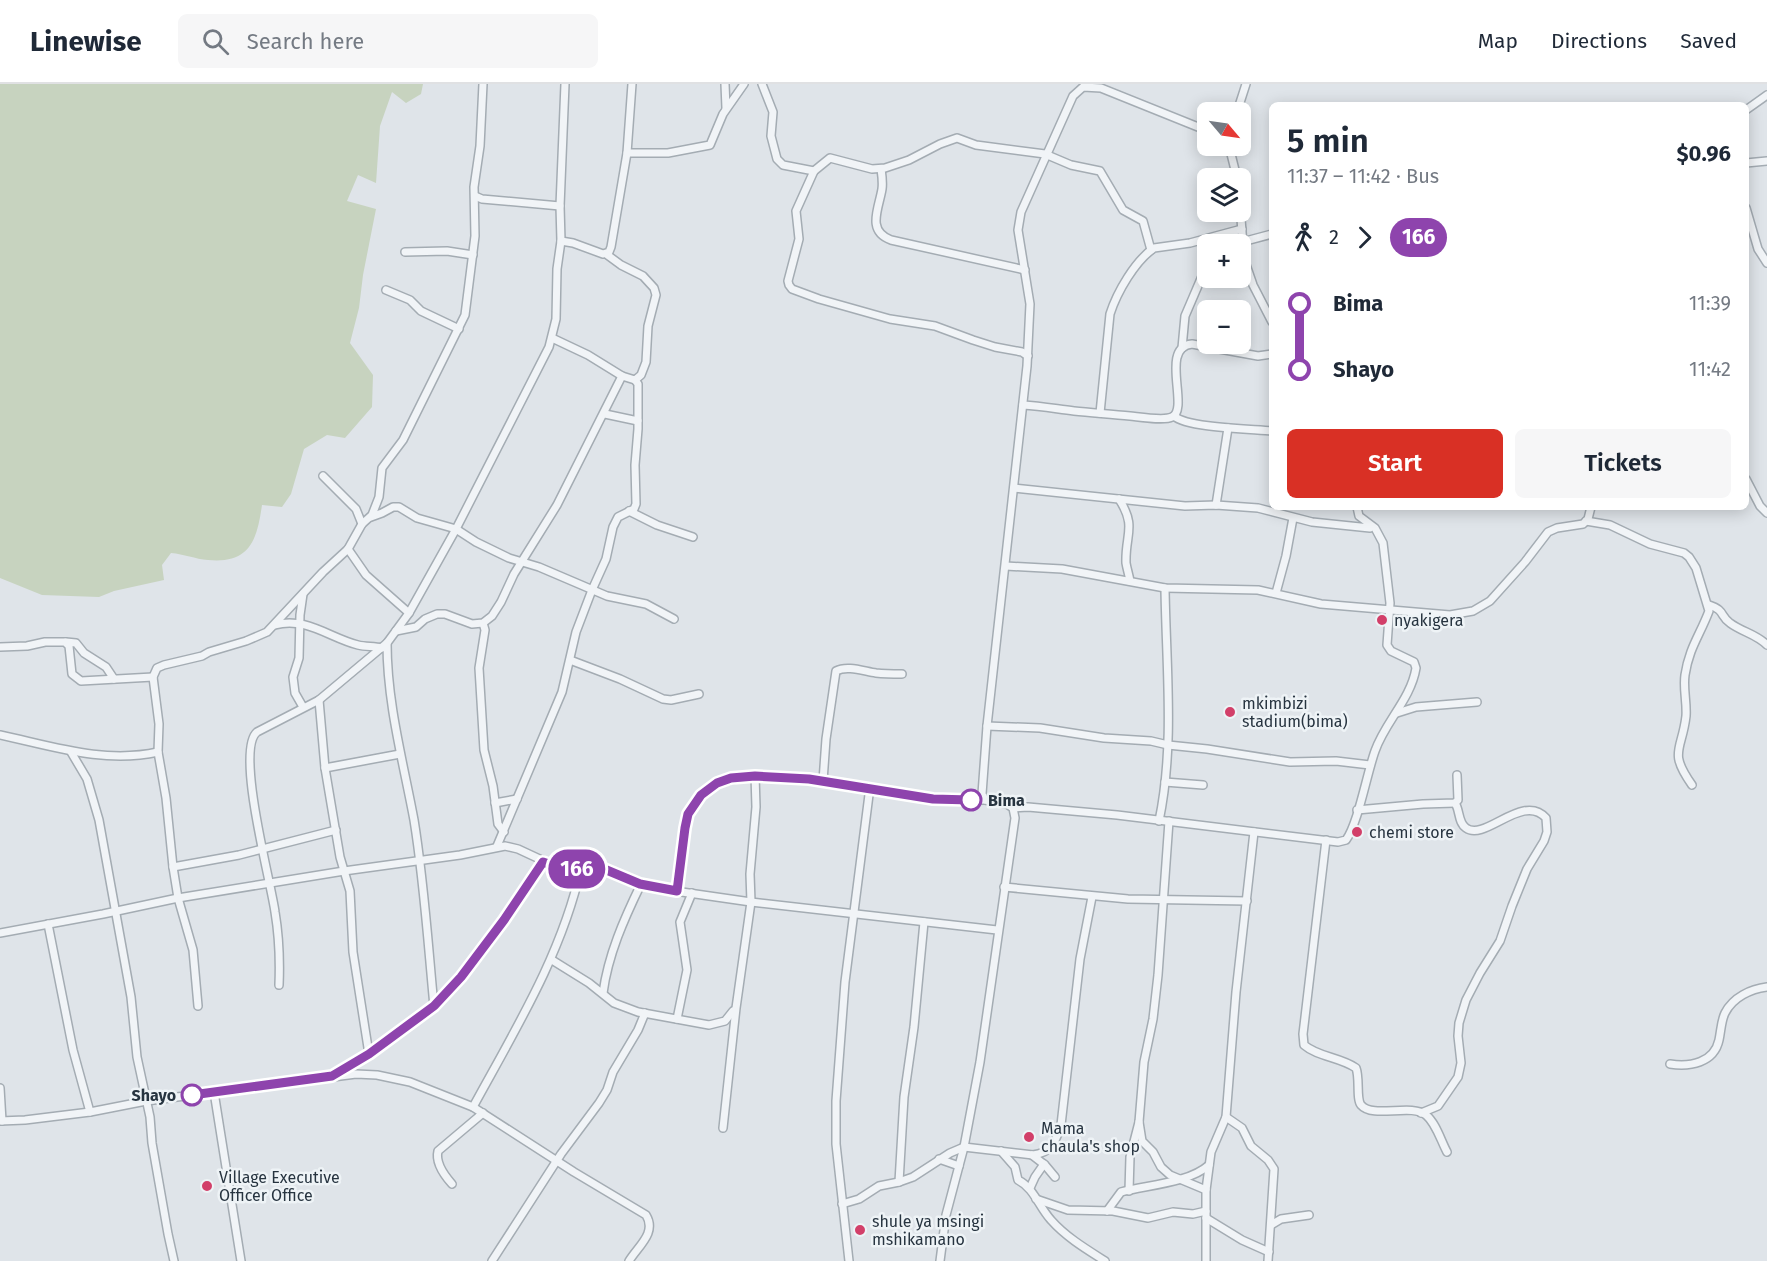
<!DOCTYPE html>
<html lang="en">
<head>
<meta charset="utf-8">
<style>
  :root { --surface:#fff; --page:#f6f6f7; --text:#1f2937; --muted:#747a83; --line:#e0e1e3; --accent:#d93025 }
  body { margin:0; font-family:"Fira Sans",sans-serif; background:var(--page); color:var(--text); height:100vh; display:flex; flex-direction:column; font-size:22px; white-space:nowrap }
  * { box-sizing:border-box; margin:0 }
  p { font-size:20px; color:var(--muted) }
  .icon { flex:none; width:33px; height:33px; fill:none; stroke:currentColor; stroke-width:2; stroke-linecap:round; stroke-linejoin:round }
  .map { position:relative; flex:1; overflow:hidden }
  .details { position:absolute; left:1269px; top:18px; width:480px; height:408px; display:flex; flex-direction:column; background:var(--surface); border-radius:9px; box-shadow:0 3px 15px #0003 }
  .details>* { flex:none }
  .badge { padding:0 12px; border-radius:20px; font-size:21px; line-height:39px }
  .needle { width:39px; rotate:119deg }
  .tools { position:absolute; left:1197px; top:18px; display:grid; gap:12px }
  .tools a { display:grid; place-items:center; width:54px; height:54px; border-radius:9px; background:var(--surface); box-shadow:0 3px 15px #0003; font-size:30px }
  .map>.badge { position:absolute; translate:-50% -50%; box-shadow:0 0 0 3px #fff }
  .legs { display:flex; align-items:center; gap:9px; height:66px; padding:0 18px; font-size:20px }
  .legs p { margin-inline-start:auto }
  .overview { display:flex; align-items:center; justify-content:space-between; height:102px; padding:0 18px }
  h1 { font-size:33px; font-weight:600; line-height:45px }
  .primary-button { display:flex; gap:12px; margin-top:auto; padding:12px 18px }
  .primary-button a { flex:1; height:69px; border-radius:9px; background:var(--accent); color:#fff; font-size:24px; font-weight:600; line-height:69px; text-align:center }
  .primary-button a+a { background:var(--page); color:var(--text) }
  ul { padding:0 18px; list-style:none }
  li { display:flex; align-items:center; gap:21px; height:66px; font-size:22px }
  li i { display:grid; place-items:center; width:9px; height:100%; margin:0 8px; background:currentColor }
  li i::after { content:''; width:15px; height:15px; margin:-8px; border:4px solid; border-radius:50%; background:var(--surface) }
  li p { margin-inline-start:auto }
  li:first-child i { background:linear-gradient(#0000 50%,currentColor 0) }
  li:last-child i { background:linear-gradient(currentColor 50%,#0000 0) }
  header { display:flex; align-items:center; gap:36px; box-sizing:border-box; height:84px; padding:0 30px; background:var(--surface); border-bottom:2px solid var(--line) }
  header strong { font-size:28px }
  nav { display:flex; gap:33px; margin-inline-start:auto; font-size:21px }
  .search { width:420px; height:54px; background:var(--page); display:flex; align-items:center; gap:15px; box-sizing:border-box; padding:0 21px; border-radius:9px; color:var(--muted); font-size:22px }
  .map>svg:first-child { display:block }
  .green { fill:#c7d3bf }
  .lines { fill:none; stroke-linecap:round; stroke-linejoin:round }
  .street-casing { stroke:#a4acb3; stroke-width:10 }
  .street { stroke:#f1f4f7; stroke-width:7 }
  .line-1-casing { stroke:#fff; stroke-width:14 }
  .line-1 { stroke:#8e44ad; stroke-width:9 }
  .poi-dot { fill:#d23f69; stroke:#eef3f6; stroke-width:2 }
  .stop-1-dot { fill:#fff; stroke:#8e44ad; stroke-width:3 }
  .labels { text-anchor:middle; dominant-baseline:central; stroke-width:5; stroke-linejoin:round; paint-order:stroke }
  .poi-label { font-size:16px; fill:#273440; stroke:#eef3f6; text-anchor:start }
  .stop-label { font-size:16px; font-weight:bold; fill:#273440; stroke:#eef3f6; text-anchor:start }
</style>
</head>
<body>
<header>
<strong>Linewise</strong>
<div class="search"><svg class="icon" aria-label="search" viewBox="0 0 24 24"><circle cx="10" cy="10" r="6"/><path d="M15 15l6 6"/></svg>Search here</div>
<nav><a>Map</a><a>Directions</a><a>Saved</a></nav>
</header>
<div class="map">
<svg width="1767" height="1177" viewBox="0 0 1767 1177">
  <rect width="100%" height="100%" fill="#dfe4e9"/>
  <path class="green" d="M 0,0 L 423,0 L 421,10 L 406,19 L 392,8 L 380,42 L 376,99 L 358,91 L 347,117 L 376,125 L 363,191 L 359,224 L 350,259 L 373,291 L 372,323 L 345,354 L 327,351 L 304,365 L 291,410 L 282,423 L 262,421 C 257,456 250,480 208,476 C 195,475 184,470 171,469 L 162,481 L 164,496 L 114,507 L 99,513 L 42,511 L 0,494 Z"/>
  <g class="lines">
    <defs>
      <g id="street">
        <polyline points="725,0 726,24"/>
        <polyline points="762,0 773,28 771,52 777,75 783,81 814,87 830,74 872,85 885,84 909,76 940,60 957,54 976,61 1045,70 1071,81 1100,87 1123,126 1143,137 1151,166"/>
        <polyline points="1746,26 1767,11"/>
        <polyline points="1237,28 1246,0"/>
        <polyline points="1229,62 1237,94"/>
        <polyline points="627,69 668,69 710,61 723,30 744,0"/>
        <polyline points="1746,79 1767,77"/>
        <path d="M 881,85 C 882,92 883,98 882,105 C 879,124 866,147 891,156 L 1025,186"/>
        <polyline points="814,87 796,127 799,155 788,197 789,201 792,205 819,215 890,235 935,242 973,256 995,263 1022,268 1028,272"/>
        <polyline points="475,112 482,115 560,122"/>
        <polyline points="1240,121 1244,175 1253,201 1272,238"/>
        <polyline points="1746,124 1758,165 1767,179"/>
        <polyline points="561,157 573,159 603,170 609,168 611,163 627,69 632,0"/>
        <polyline points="1242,158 1272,150"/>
        <polyline points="405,168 447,167 473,171"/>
        <polyline points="606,170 621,181 643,192 654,204 656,211 648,242 646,278 641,291 635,296"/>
        <polyline points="386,206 410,216 421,227 459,245"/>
        <polyline points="1182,264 1185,232 1203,190 1208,185"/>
        <path d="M 1023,321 C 1041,322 1057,325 1074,327 C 1093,329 1112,330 1130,332 C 1140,333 1164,337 1172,333 C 1190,325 1159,263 1192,260 L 1258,272 L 1272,270"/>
        <path d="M 1100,329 L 1110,230 C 1117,208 1135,177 1154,164 L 1190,159 L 1242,145"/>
        <polyline points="605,330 638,337"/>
        <path d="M 1174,332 C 1187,344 1252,345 1272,347"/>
        <polyline points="323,392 356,425 362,440"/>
        <polyline points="1746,395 1760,422 1767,429"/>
        <polyline points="1014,404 1185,422 1216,421 1258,424 1312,438 1370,444"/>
        <path d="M 1119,415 C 1137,443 1125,450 1126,479 C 1127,485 1129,491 1130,497"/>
        <polyline points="1216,421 1228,344"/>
        <polyline points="629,427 657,441 693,453"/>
        <polyline points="371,433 382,429 393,423 399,423 417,434 456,445 476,458 509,474 539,483 607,512 646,520 674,535"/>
        <path d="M 1586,437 L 1610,441 L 1650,460 L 1684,469 L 1689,473 L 1696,484 L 1709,527 C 1700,551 1689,564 1685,591 C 1683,605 1687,618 1686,632 C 1682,667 1668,667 1692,701"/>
        <polyline points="348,465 366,491 409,529"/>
        <polyline points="1006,482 1062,485 1165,504 1258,506 1321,520 1450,531 1473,527 1490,517 1525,478 1548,448 1557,444 1583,440 1588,435 1591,423"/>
        <polyline points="1276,509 1286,472 1293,434"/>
        <polyline points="303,510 300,531 299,574 293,593 295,609 303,623"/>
        <path d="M 1709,521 C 1725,526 1720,532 1730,539 C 1742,548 1756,550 1767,561"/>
        <polyline points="483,539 485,546 479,584 484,666 493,702 498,740 504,748"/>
        <path d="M 275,541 C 305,532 330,554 358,561 C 366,563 374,562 382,564"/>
        <polyline points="396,547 416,543 425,535 437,530 445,530 472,540 483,539 492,532 501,518 514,490 557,421 622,292"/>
        <polyline points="66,558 76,559 84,569 106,583 114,595"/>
        <path d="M 387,559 C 387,619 403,677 414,736 C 424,797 428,860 434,922"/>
        <polyline points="0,563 27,562 45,558 65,558 69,562 72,590 81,597 153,593"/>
        <polyline points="570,576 620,595 663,615 671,616 699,610"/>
        <polyline points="319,616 325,684 340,773 350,807 353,868 369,970"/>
        <polyline points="1397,629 1416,623 1477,618"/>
        <polyline points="987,642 1040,644 1104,654 1151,657 1168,661 1207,665 1290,678 1336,677 1370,681"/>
        <path d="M 0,651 C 52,662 104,680 158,668"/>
        <polyline points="71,668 87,695 99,736 131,913 137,973 150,1033 152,1059 168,1150 174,1177"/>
        <polyline points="325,684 400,670"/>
        <path d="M 823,697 L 826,655 L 836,587 C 847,581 863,587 876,589 C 885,590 893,590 902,590"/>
        <polyline points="1165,698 1203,701"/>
        <polyline points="495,719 517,715"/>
        <path d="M 1013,724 L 1028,723 L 1117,731 L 1338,758 L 1346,756 C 1358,740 1367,689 1375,667 C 1385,638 1411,615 1416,584 L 1414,578 L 1391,567 L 1387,561 L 1390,519 L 1383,459 L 1375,444 L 1359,432 L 1357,423"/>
        <polyline points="1357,726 1423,720 1455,719 1458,716 1457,691"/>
        <path d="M 1159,737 C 1175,661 1166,581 1165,504"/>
        <path d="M 1326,756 L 1303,950 L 1304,961 C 1318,973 1340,973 1356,984 C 1360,994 1356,1015 1361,1021 C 1373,1035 1411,1019 1426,1031 C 1436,1039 1441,1057 1447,1068"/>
        <polyline points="497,762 562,608 576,548 592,506 606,475 613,443 618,433 634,425 636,420 635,381 638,345 638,300 635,296 622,292 588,271 552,254"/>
        <polyline points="173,783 239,771 336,746"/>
        <polyline points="1004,803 1128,815 1247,817"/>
        <path d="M 677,807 C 681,779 679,744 694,719 C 729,664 880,709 935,715 C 951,717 968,716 985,716"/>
        <polyline points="48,840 73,966 90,1028"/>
        <polyline points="0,849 103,830 178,814 344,787 460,771 505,762 518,765 561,785 570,786 597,782 641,800 661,805 751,818 997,846"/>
        <polyline points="552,876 589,899 614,919 638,928 709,941 725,937 733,927"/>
        <path d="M 279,901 C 280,877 279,852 275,828 C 271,798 235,666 257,648 L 319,616 L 387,559 L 409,529 L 456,445 L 549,263 L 556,235 L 557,185 L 561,157 L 560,122 L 565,0"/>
        <path d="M 603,909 C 608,871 624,835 641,800"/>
        <polyline points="198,922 193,866 178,814 173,783 166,714 158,668 159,640 153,593 157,584 164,581 202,572 209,568 246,557 267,548 323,488 348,465 362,440 372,431 379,413 382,384 403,356 465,231 475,152 474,103 480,62 483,0"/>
        <polyline points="677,935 687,886 680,838 692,809"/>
        <path d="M 1670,980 C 1690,983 1714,979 1719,956 C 1721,947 1721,937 1725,929 C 1733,913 1751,905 1767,903"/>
        <path d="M 336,990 C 370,970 405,948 434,921 C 478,883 510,825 543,778"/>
        <polyline points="0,1004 2,1037"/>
        <polyline points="214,1008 241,1177"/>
        <path d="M 473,1023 C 515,946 562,870 581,784"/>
        <path d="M 1421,1029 L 1438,1022 L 1458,993 L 1461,979 L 1458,952 L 1459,939 L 1466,916 L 1480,889 L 1500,857 L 1512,822 L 1527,785 L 1544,757 L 1547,748 L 1546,734 C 1523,708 1485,758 1466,744 C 1458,739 1460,726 1455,719"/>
        <polyline points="1226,1033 1242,1044 1251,1062 1268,1076 1274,1085 1268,1177"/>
        <path d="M 0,1037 L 25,1036 L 90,1028 L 146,1017 L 356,990 L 377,991 L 410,998 L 473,1023 L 574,1088 L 646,1131 C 657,1149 638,1162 629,1177"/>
        <polyline points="1139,1038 1142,1057 1153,1068 1161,1083 1170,1091 1206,1106"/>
        <polyline points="723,1044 736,924 751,818 750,790 756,723 755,691"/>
        <path d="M 1001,1067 L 1015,1083 L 1018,1096 C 1034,1104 1039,1123 1051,1136 C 1066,1153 1086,1165 1105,1177"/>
        <polyline points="1032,1071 1045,1081 1055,1093"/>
        <polyline points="939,1075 959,1082"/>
        <polyline points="899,1098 904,1013 914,943 924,838"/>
        <path d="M 452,1100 C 444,1091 435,1079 438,1067 L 483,1029"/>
        <polyline points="1030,1104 1035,1093 1044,1080"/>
        <polyline points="1129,1107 1130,1073 1139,1038 1144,978 1153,935 1158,891 1169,737"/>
        <polyline points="1036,1115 1068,1126 1113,1127 1148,1134 1173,1128 1193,1130 1206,1127"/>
        <path d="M 842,1120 L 859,1115 L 879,1102 L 899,1098 L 913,1093 L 950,1069 L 964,1063 L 1033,1071 C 1053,1068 1055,1058 1061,1041 L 1080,875 L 1092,813"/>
        <path d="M 1107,1127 L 1121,1108 C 1147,1101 1189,1099 1209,1081"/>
        <polyline points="1206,1134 1242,1156 1269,1168"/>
        <polyline points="1271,1141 1281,1135 1309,1131"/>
        <polyline points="492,1177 561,1070 599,1019 607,1006 613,988 638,946 645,929"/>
        <polyline points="849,1177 836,1060 836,1017 845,898 870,703"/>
        <polyline points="940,1177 946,1131 964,1063 980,978 1015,734 1013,724 1007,720 985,716 982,710 987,642 1027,282 1030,220 1018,146 1021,128 1073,12 1083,3 1101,4 1208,47"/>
        <polyline points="1206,1177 1206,1106 1211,1068 1226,1033 1236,908 1254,748"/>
      </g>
    </defs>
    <use href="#street" class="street-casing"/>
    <use href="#street" class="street"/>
  </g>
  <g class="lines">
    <defs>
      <polyline id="line-1" points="192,1011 332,992 369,970 434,922 461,893 504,836 543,778 566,786 597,782 640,800 677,807 685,744 688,730 701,711 717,699 731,694 755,692 809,695 933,715 971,716"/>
    </defs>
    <use href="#line-1" class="line-1-casing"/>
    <use href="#line-1" class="line-1"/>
  </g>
  <g class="poi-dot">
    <circle cx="1382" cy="536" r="6"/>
    <circle cx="1230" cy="628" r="6"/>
    <circle cx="1357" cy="748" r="6"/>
    <circle cx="1029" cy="1053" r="6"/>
    <circle cx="207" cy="1102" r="6"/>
    <circle cx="860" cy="1146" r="6"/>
  </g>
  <g class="stop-1-dot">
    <circle cx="971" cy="716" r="10"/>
    <circle cx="192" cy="1011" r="10"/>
  </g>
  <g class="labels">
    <g class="poi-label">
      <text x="1394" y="536">nyakigera</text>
      <text x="1242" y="619">mkimbizi<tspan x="1242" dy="18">stadium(bima)</tspan></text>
      <text x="1369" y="748">chemi store</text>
      <text x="1041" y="1044">Mama<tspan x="1041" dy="18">chaula's shop</tspan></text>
      <text x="219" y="1093">Village Executive<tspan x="219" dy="18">Officer Office</tspan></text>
      <text x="872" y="1137">shule ya msingi<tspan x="872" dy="18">mshikamano</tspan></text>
    </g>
    <g class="stop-label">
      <text x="988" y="716">Bima</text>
      <text x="176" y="1011" text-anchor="end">Shayo</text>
    </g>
  </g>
</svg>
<div class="tools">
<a><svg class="needle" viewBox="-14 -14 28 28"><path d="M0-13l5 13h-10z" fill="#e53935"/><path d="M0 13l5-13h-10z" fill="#747a83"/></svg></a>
<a><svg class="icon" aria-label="layers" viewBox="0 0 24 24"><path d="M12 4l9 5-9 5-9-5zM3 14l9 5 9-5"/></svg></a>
<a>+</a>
<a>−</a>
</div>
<b class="badge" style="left:577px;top:785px;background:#8e44ad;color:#fff">166</b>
<section class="details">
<div class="overview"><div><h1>5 min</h1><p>11:37 – 11:42 · Bus</p></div><b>$0.96</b></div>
<div class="legs"><svg class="icon" aria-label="walk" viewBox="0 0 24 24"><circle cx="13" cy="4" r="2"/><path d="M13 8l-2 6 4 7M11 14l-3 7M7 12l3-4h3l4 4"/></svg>2<svg class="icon" aria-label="forward" viewBox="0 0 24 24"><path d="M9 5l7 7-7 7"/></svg><b class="badge" style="background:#8e44ad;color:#fff">166</b></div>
<ul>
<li><i style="color:#8e44ad"></i><b>Bima</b><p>11:39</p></li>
<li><i style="color:#8e44ad"></i><b>Shayo</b><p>11:42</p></li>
</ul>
<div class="primary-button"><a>Start</a><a>Tickets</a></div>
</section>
</div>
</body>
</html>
